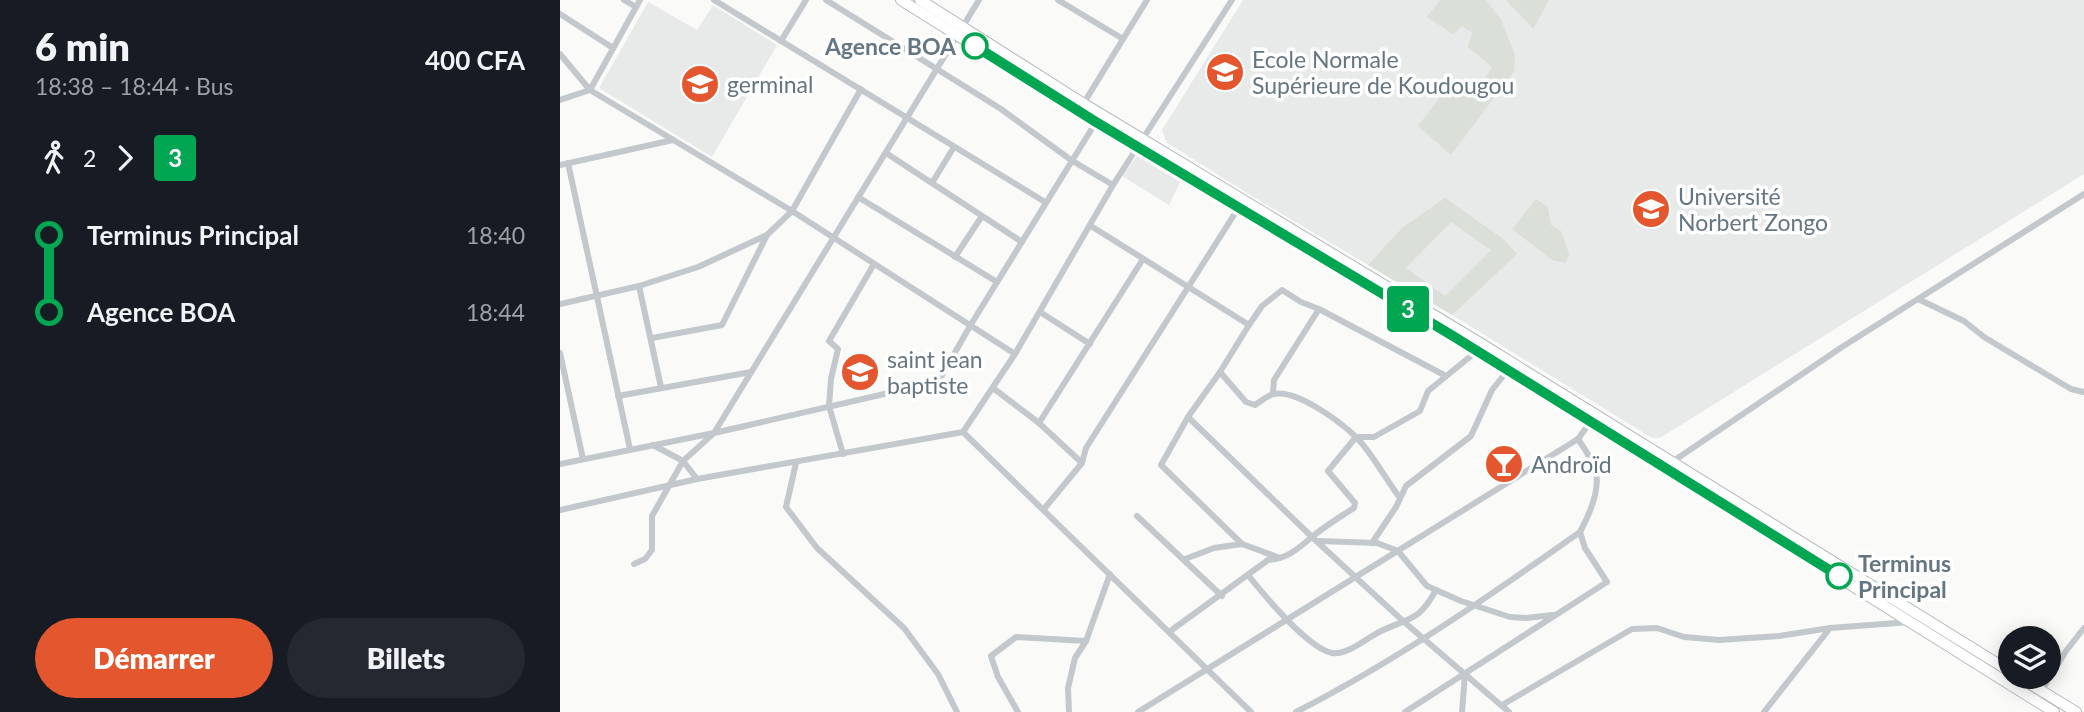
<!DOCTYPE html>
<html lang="fr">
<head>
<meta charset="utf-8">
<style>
  :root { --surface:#171b24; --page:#242831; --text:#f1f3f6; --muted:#9ea1a6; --accent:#e4572e }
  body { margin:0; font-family:Lato,sans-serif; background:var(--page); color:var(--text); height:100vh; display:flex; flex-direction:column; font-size:26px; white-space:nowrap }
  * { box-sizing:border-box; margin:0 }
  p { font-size:23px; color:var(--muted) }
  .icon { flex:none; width:38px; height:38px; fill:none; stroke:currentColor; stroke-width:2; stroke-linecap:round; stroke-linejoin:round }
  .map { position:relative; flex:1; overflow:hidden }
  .details { display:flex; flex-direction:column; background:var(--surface); width:560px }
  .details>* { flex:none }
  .badge { padding:0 14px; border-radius:5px; font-size:24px; line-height:46px }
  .buttons { position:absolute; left:1438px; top:626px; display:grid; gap:14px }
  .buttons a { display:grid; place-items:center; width:63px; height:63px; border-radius:50%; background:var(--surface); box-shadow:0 4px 18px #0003; font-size:35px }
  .map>.badge { position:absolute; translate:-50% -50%; box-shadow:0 0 0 4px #fff }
  .legs { display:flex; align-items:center; gap:10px; height:77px; padding:0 35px; font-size:23px }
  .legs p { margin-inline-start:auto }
  .summary { display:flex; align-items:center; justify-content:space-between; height:119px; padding:0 35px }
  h1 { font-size:38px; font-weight:800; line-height:52px }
  .action { display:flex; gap:14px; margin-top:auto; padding:14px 35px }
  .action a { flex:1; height:80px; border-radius:42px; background:var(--accent); color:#fff; font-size:28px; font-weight:800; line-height:80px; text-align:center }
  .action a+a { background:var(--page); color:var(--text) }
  ul { padding:0 35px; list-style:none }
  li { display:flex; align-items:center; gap:24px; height:77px; font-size:26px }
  li i { display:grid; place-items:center; width:10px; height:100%; margin:0 9px; background:currentColor }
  li i::after { content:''; width:18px; height:18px; margin:-9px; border:5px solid; border-radius:50%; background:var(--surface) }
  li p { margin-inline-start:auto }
  li:first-child i { background:linear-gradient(#0000 50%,currentColor 0) }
  li:last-child i { background:linear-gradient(currentColor 50%,#0000 0) }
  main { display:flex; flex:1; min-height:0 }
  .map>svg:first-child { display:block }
  .built { fill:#e8e9e9 }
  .green { fill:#dadfd7; fill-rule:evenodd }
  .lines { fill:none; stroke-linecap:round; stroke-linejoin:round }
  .primary-casing { stroke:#b5babe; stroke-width:12 }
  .street { stroke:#c3c8cc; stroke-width:6 }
  .primary { stroke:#fff; stroke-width:10 }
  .line-1-casing { stroke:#fff; stroke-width:16 }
  .line-1 { stroke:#00a651; stroke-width:10 }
  .stop-1-dot { fill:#fff; stroke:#00a651; stroke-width:3.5 }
  .labels { text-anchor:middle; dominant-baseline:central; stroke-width:7; stroke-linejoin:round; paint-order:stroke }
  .stop-label { font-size:23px; font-weight:bold; fill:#657683; stroke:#fff; text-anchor:end }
  .poi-label { font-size:23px; fill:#657683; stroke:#fff; text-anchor:start }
</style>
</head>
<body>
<main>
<section class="details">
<div class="summary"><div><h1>6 min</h1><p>18:38 – 18:44 · Bus</p></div><b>400 CFA</b></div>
<div class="legs"><svg class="icon" aria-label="walk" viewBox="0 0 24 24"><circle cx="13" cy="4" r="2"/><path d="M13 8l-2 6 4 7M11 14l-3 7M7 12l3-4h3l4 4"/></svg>2<svg class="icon" aria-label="forward" viewBox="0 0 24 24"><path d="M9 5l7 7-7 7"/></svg><b class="badge" style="background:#00a651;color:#fff">3</b></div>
<ul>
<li><i style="color:#00a651"></i><b>Terminus Principal</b><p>18:40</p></li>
<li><i style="color:#00a651"></i><b>Agence BOA</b><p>18:44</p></li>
</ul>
<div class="action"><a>Démarrer</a><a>Billets</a></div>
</section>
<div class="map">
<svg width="1524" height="712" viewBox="0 0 1524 712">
  <rect width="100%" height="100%" fill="#fafaf8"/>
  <g class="built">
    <polygon points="683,0 1524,0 1524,174 1100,438 1092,438 892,315 687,193 606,142 602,130"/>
    <polygon points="88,2 137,30 153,5 217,45 152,157 39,88"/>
    <polygon points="580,152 622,178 609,205 562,176"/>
  </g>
  <g class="green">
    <polygon points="880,0 926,0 941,20 955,55 954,71 891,155 858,126 892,82 913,97 932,67 908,47 912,33 902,26 893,34 867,17"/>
    <polygon points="946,0 989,0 973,29"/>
    <path d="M 885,198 L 942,238 L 957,254 L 892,315 L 808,265 L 843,227 ZM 891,222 L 931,250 L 885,296 L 846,268 Z"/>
    <polygon points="976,199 988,207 991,225 1001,231 1009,254 1006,263 992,260 952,229"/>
  </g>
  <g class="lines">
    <defs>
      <g id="primary">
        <polyline points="341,0 536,122 917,351 1494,712"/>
        <polyline points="360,0 524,104 920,343 1451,672"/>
        <polyline points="1459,677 1516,712"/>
      </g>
    </defs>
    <use href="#primary" class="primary-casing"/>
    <g class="street">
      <polyline points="64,0 76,7"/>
      <polyline points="154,0 485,202"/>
      <polyline points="266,0 441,109 511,160 553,185"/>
      <polyline points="498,0 563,39"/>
      <polyline points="0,14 53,48"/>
      <polyline points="221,41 246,0"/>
      <polyline points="0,54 30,90 232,211 455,354"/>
      <polyline points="0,100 30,90 80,0"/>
      <polyline points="522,106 587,0"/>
      <polyline points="326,153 462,242"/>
      <polyline points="8,163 70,449"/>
      <polyline points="0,165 113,140"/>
      <polyline points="372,183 394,147"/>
      <polyline points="298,197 437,282"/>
      <polyline points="531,226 689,325"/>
      <polyline points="395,257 422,216"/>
      <polyline points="79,286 101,387"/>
      <polyline points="1358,299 1404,321 1424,337 1511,389 1524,392"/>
      <polyline points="0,304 79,286 138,267 207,235"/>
      <polyline points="480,312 530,344"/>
      <polyline points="92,338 162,325 207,235 232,211 301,89"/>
      <polyline points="0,353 23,459"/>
      <path d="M 660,372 L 686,402 L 695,405 C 701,401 708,395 714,394 C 736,389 779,421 795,436 C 811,451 826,480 840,498"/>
      <polyline points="433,388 479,423 522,463 526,448 679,207"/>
      <polyline points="713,393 714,380 759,309 886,376"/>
      <polyline points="58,396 191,372"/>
      <polyline points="628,417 752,537 843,621 949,712"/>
      <polyline points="479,423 583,259"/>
      <polyline points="403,432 691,712"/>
      <polyline points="93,445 123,461 137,479"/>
      <polyline points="283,454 269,406 271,379 278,349 269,341 314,264"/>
      <polyline points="236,463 226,507 257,548 344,628 378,674 397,712"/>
      <polyline points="0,464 154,433 355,387 381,377 410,326 536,122"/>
      <polyline points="1109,464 1282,347 1524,194"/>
      <polyline points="484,509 522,463"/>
      <polyline points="0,510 137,479 403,432 455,354 553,185 672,0"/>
      <polyline points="577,516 662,596"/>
      <polyline points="759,541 817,543 838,551 867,586 901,601 950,617 966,618 993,615"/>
      <polyline points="812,543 836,507 846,486 911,436 932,390 948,370"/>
      <polyline points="682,544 601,465 628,417 660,372 689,325 702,306 722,290 741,302 759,309"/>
      <polyline points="625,559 654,548 682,544 720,558"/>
      <polyline points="74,564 85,559 92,550 92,516 123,461 154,433 419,0"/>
      <path d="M 688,575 C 704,595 747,647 772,653 C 787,656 808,637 821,631 C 851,617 859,621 876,590"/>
      <path d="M 609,632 L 708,560 C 729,558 737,549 752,537 C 765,526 780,517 794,508 L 795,503 L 768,471 L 796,437 L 814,437 L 860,411 L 868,391 L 917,351"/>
      <polyline points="1475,701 1506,651 1524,628"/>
      <polyline points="942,705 1072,629 1097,628 1124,637 1159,640 1219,636 1270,628"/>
      <polyline points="458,712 438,677 431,656 456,637 526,641"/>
      <polyline points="509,712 508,688 515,658 526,641 550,574"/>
      <polyline points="578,712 1018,439 1031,421"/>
      <path d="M 736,712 C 836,661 928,597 1020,532"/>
      <path d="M 845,712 L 1047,582 L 1025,548 L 1020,532 C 1028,517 1040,491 1036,473 C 1033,461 1025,449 1018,439"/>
      <polyline points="902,712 905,674"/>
      <polyline points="1204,712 1270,628 1350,622"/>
    </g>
    <use href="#primary" class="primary"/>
  </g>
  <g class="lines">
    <defs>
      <polyline id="line-1" points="415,46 536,122 893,336 1279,576"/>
    </defs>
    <use href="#line-1" class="line-1-casing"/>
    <use href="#line-1" class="line-1"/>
  </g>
  <defs>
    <symbol id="university-disc" viewBox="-11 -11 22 22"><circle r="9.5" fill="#e4572e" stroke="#fff"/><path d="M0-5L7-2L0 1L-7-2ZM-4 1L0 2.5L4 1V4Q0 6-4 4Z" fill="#fff"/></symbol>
    <symbol id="school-disc" viewBox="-11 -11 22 22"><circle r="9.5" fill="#e4572e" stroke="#fff"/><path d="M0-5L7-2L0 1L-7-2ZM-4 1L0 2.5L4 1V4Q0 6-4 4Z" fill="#fff"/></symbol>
    <symbol id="bar-disc" viewBox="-11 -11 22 22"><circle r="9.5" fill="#e4572e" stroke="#fff"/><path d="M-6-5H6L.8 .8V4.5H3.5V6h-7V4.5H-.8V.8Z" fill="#fff"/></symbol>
  </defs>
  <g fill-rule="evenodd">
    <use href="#university-disc" x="643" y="50" width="44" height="44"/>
    <use href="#university-disc" x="118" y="62" width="44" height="44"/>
    <use href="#university-disc" x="1069" y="187" width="44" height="44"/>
    <use href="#school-disc" x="278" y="350" width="44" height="44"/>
    <use href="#bar-disc" x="922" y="442" width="44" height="44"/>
  </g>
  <g class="stop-1-dot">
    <circle cx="415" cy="46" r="12"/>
    <circle cx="1279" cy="576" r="12"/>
  </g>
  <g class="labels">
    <g class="stop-label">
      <text x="396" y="46">Agence BOA</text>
      <text x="1298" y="563" text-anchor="start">Terminus<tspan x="1298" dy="26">Principal</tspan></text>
    </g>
    <g class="poi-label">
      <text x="692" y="59">Ecole Normale<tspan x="692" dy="26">Supérieure de Koudougou</tspan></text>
      <text x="167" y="84">germinal</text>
      <text x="1118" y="196">Université<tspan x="1118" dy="26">Norbert Zongo</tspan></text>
      <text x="327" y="359">saint jean<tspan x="327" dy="26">baptiste</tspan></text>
      <text x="971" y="464">Androïd</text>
    </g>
  </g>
</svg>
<div class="buttons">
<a><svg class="icon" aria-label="layers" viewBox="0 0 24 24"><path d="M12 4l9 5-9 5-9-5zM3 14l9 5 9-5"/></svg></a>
</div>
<b class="badge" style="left:848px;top:309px;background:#00a651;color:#fff">3</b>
</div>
</main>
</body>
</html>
